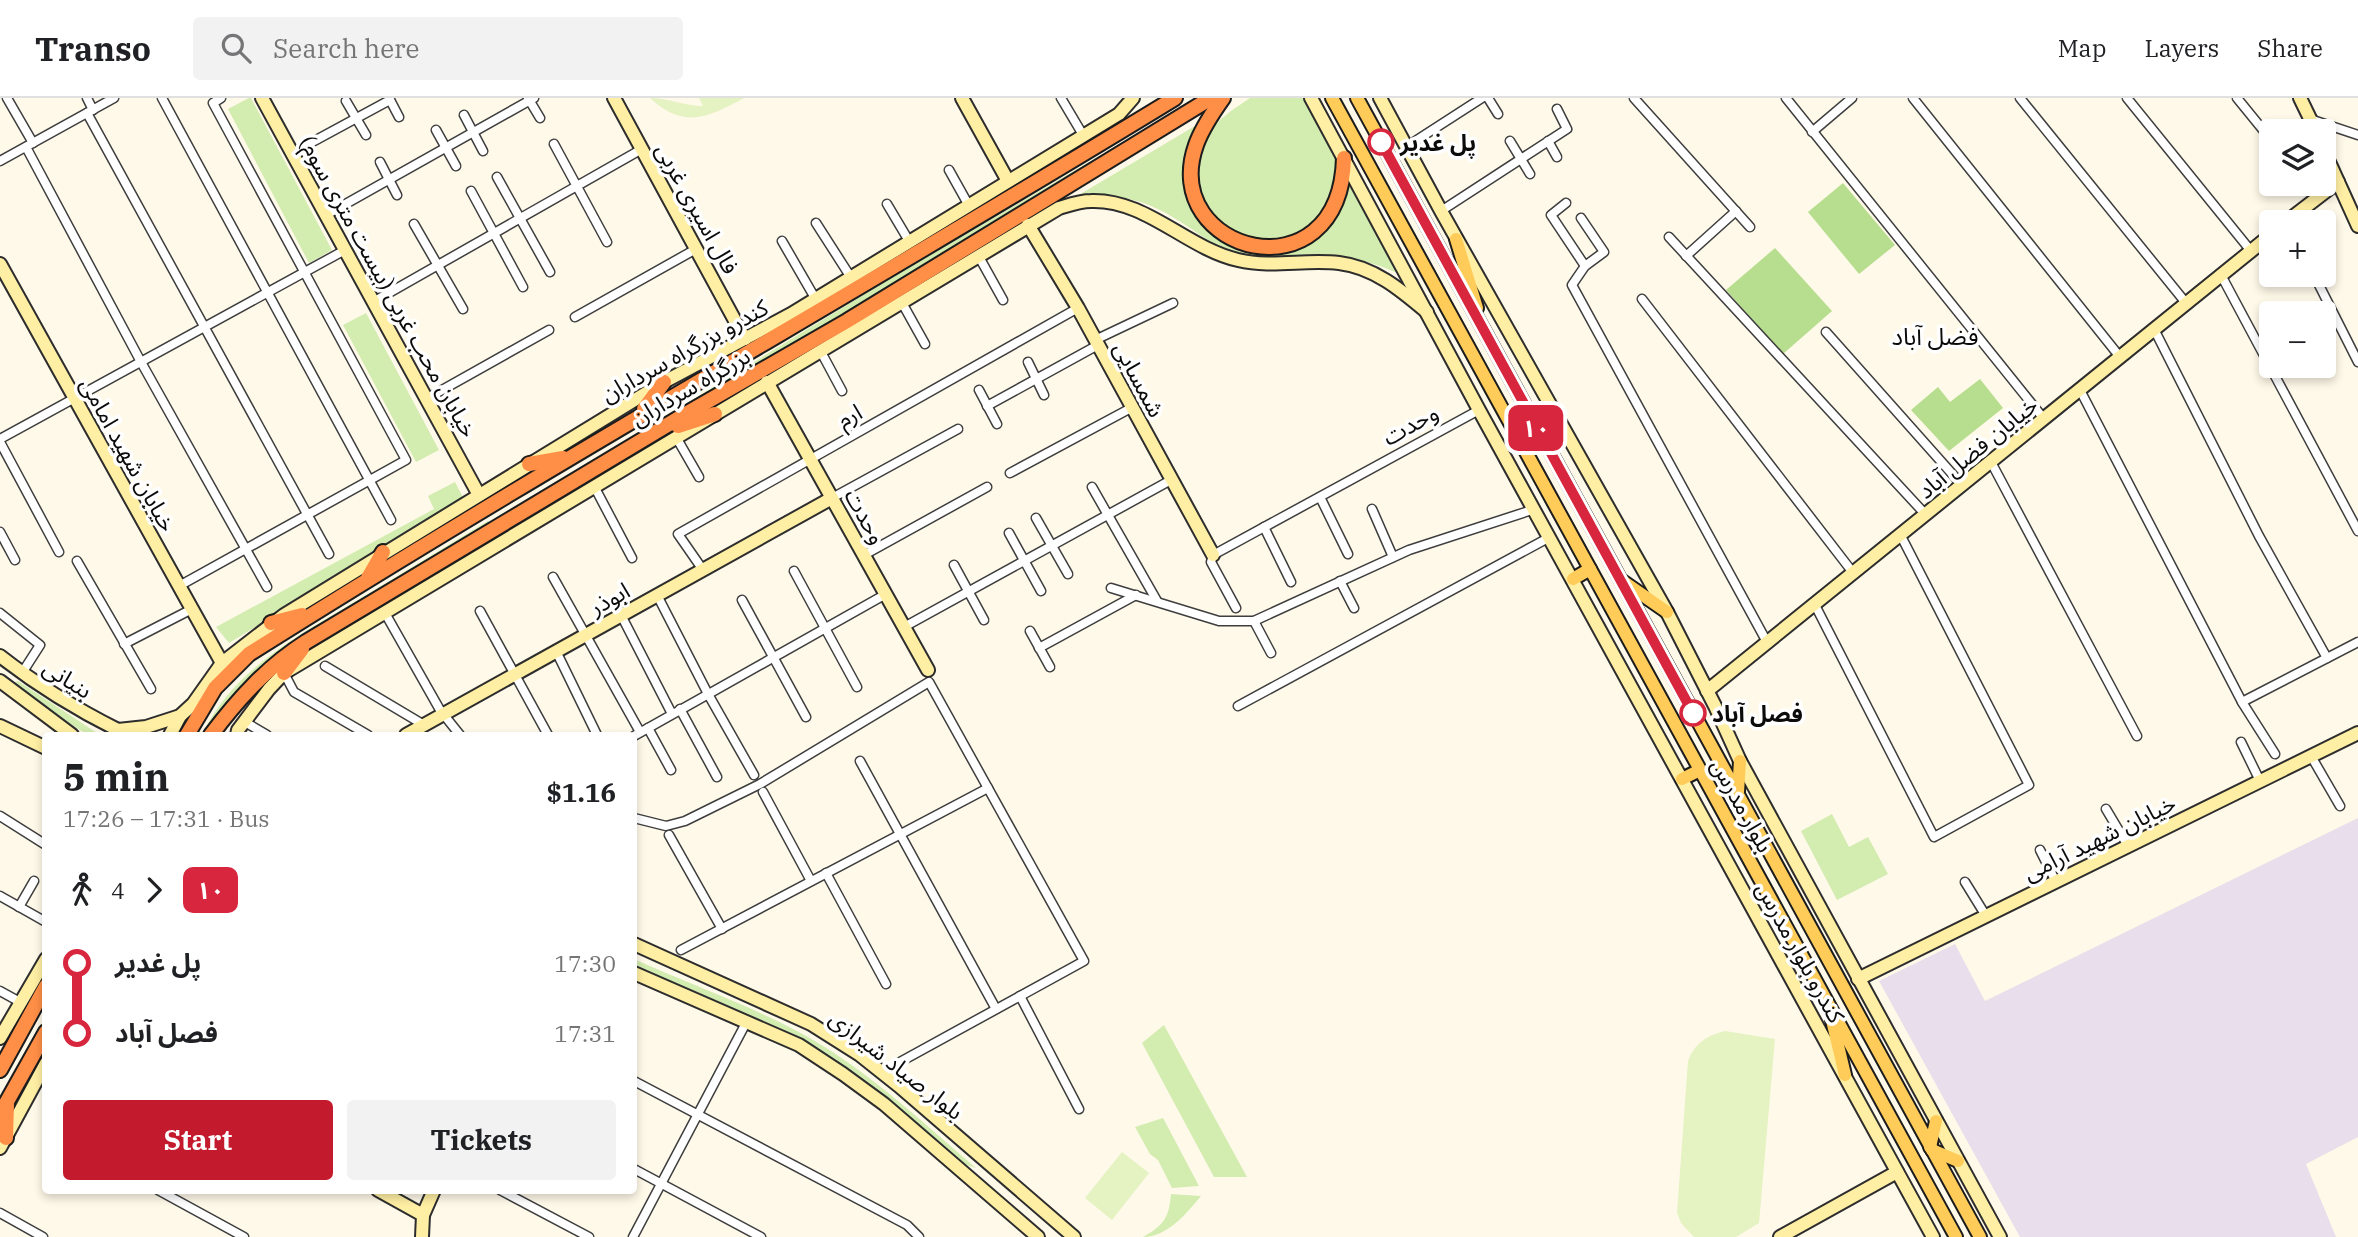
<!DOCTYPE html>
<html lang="en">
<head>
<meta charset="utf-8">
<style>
  :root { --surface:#fff; --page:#f2f2f2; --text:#202124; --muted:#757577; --line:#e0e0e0; --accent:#c41a2d }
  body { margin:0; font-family:"IBM Plex Serif","Noto Sans Arabic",serif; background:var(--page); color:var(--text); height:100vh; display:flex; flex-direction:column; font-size:26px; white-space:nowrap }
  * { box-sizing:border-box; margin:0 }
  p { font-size:23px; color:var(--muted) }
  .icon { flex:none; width:38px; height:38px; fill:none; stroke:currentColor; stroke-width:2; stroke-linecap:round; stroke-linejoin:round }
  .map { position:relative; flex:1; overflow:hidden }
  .sheet { position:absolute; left:42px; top:634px; width:595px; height:462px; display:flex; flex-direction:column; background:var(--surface); border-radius:7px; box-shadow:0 4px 10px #0003 }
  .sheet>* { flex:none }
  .badge { padding:0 14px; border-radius:10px; font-size:24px; line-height:46px }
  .controls { position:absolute; left:2259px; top:21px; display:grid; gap:14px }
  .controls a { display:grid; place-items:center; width:77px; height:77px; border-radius:7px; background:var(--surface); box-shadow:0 4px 10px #0003; font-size:35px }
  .map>.badge { position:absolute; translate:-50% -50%; box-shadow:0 0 0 4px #fff }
  .legs { display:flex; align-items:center; gap:10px; height:77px; padding:0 21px; font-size:23px }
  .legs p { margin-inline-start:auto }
  .head { display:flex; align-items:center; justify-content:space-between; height:119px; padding:0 21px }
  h1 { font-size:38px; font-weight:700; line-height:52px }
  .button { display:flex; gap:14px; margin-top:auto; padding:14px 21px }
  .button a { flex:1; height:80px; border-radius:7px; background:var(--accent); color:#fff; font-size:28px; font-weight:700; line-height:80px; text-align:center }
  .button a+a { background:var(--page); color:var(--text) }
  ul { padding:0 21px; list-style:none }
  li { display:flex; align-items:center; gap:24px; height:70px; font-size:26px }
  li i { display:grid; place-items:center; width:10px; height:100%; margin:0 9px; background:currentColor }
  li i::after { content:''; width:18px; height:18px; margin:-9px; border:5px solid; border-radius:50%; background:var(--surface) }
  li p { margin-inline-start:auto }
  li:first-child i { background:linear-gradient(#0000 50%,currentColor 0) }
  li:last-child i { background:linear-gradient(currentColor 50%,#0000 0) }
  header { display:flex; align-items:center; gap:42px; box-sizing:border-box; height:98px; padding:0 35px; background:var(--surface); border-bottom:2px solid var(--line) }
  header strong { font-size:33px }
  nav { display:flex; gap:38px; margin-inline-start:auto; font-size:24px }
  .search { width:490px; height:63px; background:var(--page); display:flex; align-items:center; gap:18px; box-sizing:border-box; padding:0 24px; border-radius:7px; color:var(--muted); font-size:26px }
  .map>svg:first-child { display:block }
  .industrial { fill:#e9deeb }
  .green { fill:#d3ecb0 }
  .forest { fill:#b7de8e }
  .pitch { fill:#e5f2c2 }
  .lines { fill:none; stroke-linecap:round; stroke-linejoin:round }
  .street-casing { stroke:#3e3e3e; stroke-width:11 }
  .secondary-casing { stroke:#2d2d2d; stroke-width:16 }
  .primary-casing { stroke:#1c1c1c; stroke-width:16 }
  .highway-casing { stroke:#1c1c1c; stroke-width:18 }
  .street { stroke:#fff; stroke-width:8 }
  .secondary { stroke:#ffefa4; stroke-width:12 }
  .primary { stroke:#ffcc59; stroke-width:12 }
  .highway { stroke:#ff8f47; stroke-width:14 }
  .line-1-casing { stroke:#fff; stroke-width:16 }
  .line-1 { stroke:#d7263d; stroke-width:10 }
  .stop-1-dot { fill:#fff; stroke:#d7263d; stroke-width:3.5 }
  .labels { text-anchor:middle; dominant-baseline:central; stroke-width:7; stroke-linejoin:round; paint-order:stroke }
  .stop-label { font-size:23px; font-weight:bold; fill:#0b0b0b; stroke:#fff; text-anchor:start }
  .street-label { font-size:23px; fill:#0b0b0b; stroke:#fff }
  .neighbourhood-label { font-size:24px; fill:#0b0b0b; stroke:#fff }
</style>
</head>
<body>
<header>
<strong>Transo</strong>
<div class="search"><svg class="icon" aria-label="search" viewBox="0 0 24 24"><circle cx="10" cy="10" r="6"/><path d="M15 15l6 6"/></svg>Search here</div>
<nav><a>Map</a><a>Layers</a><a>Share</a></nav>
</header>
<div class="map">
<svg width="2358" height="1139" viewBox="0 0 2358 1139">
  <rect width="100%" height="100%" fill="#fff9e9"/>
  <polygon class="industrial" points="2358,720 2358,1039 2306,1066 2336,1139 2020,1139 1879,883 1955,846 1985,903"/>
  <g class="green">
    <polygon points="249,0 251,0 332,152 309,165 228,11"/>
    <polygon points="1198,0 1137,40 525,409 524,405 878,188"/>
    <path d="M 1250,0 L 1309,0 C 1316,14 1337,51 1338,64 C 1339,81 1332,100 1322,114 C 1280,171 1192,135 1199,65 C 1201,51 1204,41 1213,30 C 1223,17 1237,9 1250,0 Z"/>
    <path d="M 1205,22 L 1195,112 L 1258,154 L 1292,151 L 1324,133 L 1342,110 L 1350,79 L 1404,178 C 1387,170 1371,164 1353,162 C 1316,157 1277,166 1240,157 C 1223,153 1207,142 1193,132 C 1143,99 1126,95 1067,104 Z"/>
    <polygon points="366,215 439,352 416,364 343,227"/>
    <polygon points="455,384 464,401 229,545 216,529 434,411 428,398"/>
    <path d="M 488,423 L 490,425 L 429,467 L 270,562 L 219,615 L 206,637 L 202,637 C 234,569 302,536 363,499 C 405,474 446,448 488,423 Z"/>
    <polygon points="18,583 94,633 101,637 88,637 13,590 13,585"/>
    <polygon points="1832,716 1849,749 1868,739 1888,776 1837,802 1801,733"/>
    <path d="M 634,861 C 691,887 753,908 808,939 C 870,974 922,1024 976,1070 L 960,1065 C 923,1032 886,998 845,970 C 781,925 704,899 634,868 Z"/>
    <polygon points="1164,927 1247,1079 1214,1079 1142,945"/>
    <polygon points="1163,1020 1199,1088 1172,1090 1158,1062 1150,1056 1135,1029"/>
    <path d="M 1171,1096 L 1201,1098 C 1186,1116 1167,1139 1143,1139 C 1164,1127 1169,1120 1171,1096 Z"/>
  </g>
  <g class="forest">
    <polygon points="1843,85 1895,147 1859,176 1808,114"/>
    <polygon points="1775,150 1832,213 1783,256 1726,192"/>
    <polygon points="1980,281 2003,310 1949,353 1911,312 1938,289 1950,304"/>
  </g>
  <g class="pitch">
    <path d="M 650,0 C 668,0 684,8 703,8 L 699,0 L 744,0 C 709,19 684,32 650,0 Z"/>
    <path d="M 1725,933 L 1775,941 L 1759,1125 L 1736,1139 L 1694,1139 L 1681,1125 L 1677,1115 L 1688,963 C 1695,945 1706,938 1725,933 Z"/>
    <polygon points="1122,1054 1149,1075 1112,1122 1085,1100"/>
  </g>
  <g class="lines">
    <defs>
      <g id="street">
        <polyline points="7,0 33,45"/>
        <polyline points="87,0 93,12"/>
        <polyline points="162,0 391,422"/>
        <polyline points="389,0 399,19"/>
        <polyline points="528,0 540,20"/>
        <polyline points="1061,0 1083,37"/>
        <polyline points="1488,0 1498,16"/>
        <polyline points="1634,0 1750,129"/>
        <polyline points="1786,0 2044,321"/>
        <polyline points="1913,0 2120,259"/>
        <polyline points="2020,0 2186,205"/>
        <polyline points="2127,0 2251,153"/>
        <polyline points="2237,0 2272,43"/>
        <polyline points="346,3 366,37"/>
        <polyline points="87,15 329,456"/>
        <polyline points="464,17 483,53"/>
        <polyline points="2310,21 2358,37"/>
        <polyline points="436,32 456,68"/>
        <polyline points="1812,34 1852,0"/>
        <polyline points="1510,43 1530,76"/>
        <polyline points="1548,43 1557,59"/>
        <polyline points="554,46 607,144"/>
        <polyline points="26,49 141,264 267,489"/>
        <polyline points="1406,49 1482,0"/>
        <polyline points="292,55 390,2"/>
        <polyline points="0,63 114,0"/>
        <polyline points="380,64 397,97"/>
        <polyline points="949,72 968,106"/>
        <polyline points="497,79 550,174"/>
        <polyline points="2306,86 2317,99"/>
        <polyline points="471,93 523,189"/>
        <polyline points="1566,105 1551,117 1585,168"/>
        <polyline points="887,106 909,143"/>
        <polyline points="1441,113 1567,31 1557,11"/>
        <polyline points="326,117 534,0"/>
        <polyline points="1581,120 1604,154 1585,168 1572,187 1768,546"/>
        <polyline points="816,125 850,178"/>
        <polyline points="414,126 463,211"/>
        <polyline points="1669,139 1926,417"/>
        <polyline points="782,143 815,200"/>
        <polyline points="978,157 1003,202"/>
        <polyline points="1686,158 1736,113"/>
        <polyline points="2221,177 2358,433"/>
        <polyline points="2314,177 2358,264"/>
        <polyline points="1642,201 1854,476"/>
        <polyline points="901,203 925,246"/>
        <polyline points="373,204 642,51"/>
        <polyline points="575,219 696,151"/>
        <polyline points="2154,231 2259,438 2327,560"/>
        <polyline points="1826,234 1962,387"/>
        <polyline points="1095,242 1173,205"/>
        <polyline points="820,252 842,293"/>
        <polyline points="1028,264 1044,297"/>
        <polyline points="979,292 997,326"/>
        <polyline points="2080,292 2242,604 2275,656"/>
        <polyline points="426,301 549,232"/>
        <polyline points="987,308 1098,247"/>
        <polyline points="676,339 699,379"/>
        <polyline points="0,341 345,152"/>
        <polyline points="0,344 59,454"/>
        <polyline points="1991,364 2137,638"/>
        <polyline points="1010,375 1131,310"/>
        <polyline points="594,388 632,460"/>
        <polyline points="1092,389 1157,503"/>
        <polyline points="1320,399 1348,456"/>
        <polyline points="832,400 958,331"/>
        <polyline points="1372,411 1393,459"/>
        <polyline points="1036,420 1068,476"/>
        <polyline points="1264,429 1291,484"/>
        <polyline points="0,434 15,462"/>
        <polyline points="1009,435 1041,493"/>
        <polyline points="864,457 987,389"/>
        <polyline points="77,463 151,591"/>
        <polyline points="954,467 984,522"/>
        <polyline points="703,472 678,436 1078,210"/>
        <polyline points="794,473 857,589"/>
        <polyline points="553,479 640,634"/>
        <polyline points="1340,483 1354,510"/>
        <polyline points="179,488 406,362 213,5 221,0"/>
        <polyline points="1111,490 1219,523 1254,523 1409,452 1535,411"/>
        <polyline points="657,497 708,596 754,677"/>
        <polyline points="742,502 806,619"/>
        <polyline points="1815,507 1934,739 2029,687 1901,438"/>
        <polyline points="1236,510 1211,464 1213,457 1479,312"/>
        <polyline points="480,513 548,637"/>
        <polyline points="0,515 40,547 22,575"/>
        <polyline points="385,515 440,612 460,637"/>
        <polyline points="621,517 672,616"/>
        <polyline points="1254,523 1271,555"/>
        <polyline points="904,529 1171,382"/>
        <polyline points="1030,533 1050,569"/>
        <polyline points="124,546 192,511"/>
        <polyline points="1039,550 1136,497"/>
        <polyline points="556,553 597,637"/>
        <polyline points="325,568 424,627"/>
        <polyline points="284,575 294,594 368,637"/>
        <polyline points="2242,604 2358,544"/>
        <polyline points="1238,608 1550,439"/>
        <polyline points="680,611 717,679"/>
        <polyline points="245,624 267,637"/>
        <polyline points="648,630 671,672"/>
        <polyline points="634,638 886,496"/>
        <polyline points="2241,644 2260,683"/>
        <polyline points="2311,658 2340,708"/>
        <polyline points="860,663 996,911"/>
        <polyline points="763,694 811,783"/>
        <polyline points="2106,711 2128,748"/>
        <polyline points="0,718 46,747"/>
        <polyline points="634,720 666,728 685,723 760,686 929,584 1084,863 900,964"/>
        <polyline points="669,737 722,831"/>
        <polyline points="2040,752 2056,784"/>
        <polyline points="826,775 886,886"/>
        <polyline points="1965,784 1986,818"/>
        <polyline points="0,798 46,824"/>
        <polyline points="19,809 34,783"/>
        <polyline points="681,852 988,690"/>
        <polyline points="0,893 20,904"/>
        <polyline points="1020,898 1079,1011"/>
        <polyline points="634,983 907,1127 919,1139"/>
        <polyline points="634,1071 761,1139"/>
        <polyline points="158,1092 244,1139"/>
        <polyline points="500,1092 589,1139"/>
        <polyline points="0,1115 43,1139"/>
        <polyline points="633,1139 747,923"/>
      </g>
      <g id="secondary">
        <polyline points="262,0 479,397"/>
        <polyline points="614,0 745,241"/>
        <polyline points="962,0 1008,83"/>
        <polyline points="1311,0 1479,312 1933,1139"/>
        <polyline points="1380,0 1441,113 1667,514 1715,608 1740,663 2000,1139"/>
        <polyline points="2300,0 2316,33"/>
        <polyline points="2324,53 2358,128"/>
        <polyline points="2286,124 2338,84"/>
        <polyline points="1028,127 1078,210 1213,457"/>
        <polyline points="0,166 222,565"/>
        <polyline points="767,284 928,572"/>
        <path d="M 0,558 C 37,587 76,611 118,632"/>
        <polyline points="0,583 72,637"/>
        <polyline points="1707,593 2272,136"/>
        <polyline points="0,628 46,650"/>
        <polyline points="118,632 146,629 180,618 193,606 222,565 284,517 664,284 791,216 1119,16 1133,0"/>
        <polyline points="170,637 180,618"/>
        <path d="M 237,637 L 238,632 L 269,591 L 284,575 L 1059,110 C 1069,107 1080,103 1091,103 C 1146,101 1186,150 1238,162 C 1272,170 1305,161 1339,165 C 1374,169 1401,192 1427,214"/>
        <polyline points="406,637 832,400"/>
        <polyline points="634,846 811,926 860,957 899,988 1074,1139"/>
        <polyline points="634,875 799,947 843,976 884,1006 1038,1139"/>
        <polyline points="1858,881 2358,635"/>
        <polyline points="0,940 46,861"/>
        <polyline points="0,1050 46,965"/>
        <polyline points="378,1092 423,1117"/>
        <polyline points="422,1139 423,1117 434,1092"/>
        <polyline points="1780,1139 1897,1074"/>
      </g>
      <g id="primary">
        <polyline points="1332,0 1956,1139"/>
        <polyline points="1357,0 1980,1139"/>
        <polyline points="1456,141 1477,210"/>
        <polyline points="1573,481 1590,471"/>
        <polyline points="1621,482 1667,514"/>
        <polyline points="1682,681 1700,672"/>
        <polyline points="1738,694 1740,663"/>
        <polyline points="1832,922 1845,977"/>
        <polyline points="1930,1049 1936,1023"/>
        <polyline points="1932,1052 1958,1063"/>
      </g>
      <g id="highway">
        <path d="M 1223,0 C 1213,14 1202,30 1196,47 C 1158,155 1340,203 1344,60"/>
        <polyline points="644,311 664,284"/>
        <polyline points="678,328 715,316"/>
        <polyline points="529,366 563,360"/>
        <polyline points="368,480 383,454"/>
        <polyline points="271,525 302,517"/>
        <polyline points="284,575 302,551"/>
        <path d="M 187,637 L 215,590 L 249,556 C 553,364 868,188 1175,0"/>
        <path d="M 211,637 C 238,601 267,569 306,544 L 684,317 L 847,223 L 1211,0"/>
        <polyline points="0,972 46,888"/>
        <polyline points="0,1016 46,934"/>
        <polyline points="6,1040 7,1006"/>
      </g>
    </defs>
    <use href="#street" class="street-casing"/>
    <use href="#secondary" class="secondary-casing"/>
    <use href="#primary" class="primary-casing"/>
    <use href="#highway" class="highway-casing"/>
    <use href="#street" class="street"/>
    <use href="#secondary" class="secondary"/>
    <use href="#primary" class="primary"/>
    <use href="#highway" class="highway"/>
  </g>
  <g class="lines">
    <defs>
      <polyline id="line-1" points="1381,44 1693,615"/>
    </defs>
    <use href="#line-1" class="line-1-casing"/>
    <use href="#line-1" class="line-1"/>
  </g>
  <g class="stop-1-dot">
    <circle cx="1381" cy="44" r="12"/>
    <circle cx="1693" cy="615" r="12"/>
  </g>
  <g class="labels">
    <g class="stop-label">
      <text x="1400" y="44">پل غدیر</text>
      <text x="1712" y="615">فصل آباد</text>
    </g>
    <g class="street-label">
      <text transform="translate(698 110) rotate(61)">فال اسیری غربی</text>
      <text transform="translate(389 188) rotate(61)">خیابان محب غربی (بیست متری سوم)</text>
      <text transform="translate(684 252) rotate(-29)">کندرو بزرگراه سرداران</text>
      <text transform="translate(1140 281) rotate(62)">شمسایی</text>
      <text transform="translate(690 288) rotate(-30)">بزرگراه سرداران</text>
      <text transform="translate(849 317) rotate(-29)">ارم</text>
      <text transform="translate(1410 326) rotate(-29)">وحدت</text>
      <text transform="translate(1977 349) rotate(-39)">خیابان فضل آباد</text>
      <text transform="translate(129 356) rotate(61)">خیابان شهید امامی</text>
      <text transform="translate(866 418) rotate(61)">وحدت</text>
      <text transform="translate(609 500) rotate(-29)">ابوذر</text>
      <text transform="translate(68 580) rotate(32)">بنیانی</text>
      <text transform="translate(1743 707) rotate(61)">بلوار مدرس</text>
      <text transform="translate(2099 739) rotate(-26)">خیابان شهید آرامی</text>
      <text transform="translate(1801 854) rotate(61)">کندرو بلوار مدرس</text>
      <text transform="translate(897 966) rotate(38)">بلوار صیاد شیرازی</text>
    </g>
    <g class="neighbourhood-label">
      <text x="1935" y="238">فضل آباد</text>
    </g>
  </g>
</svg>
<div class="controls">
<a><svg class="icon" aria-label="layers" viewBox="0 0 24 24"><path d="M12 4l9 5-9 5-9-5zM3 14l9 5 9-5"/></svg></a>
<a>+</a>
<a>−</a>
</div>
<b class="badge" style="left:1536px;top:330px;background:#d7263d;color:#fff">۱۰</b>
<section class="sheet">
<div class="head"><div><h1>5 min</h1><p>17:26 – 17:31 · Bus</p></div><b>$1.16</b></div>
<div class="legs"><svg class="icon" aria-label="walk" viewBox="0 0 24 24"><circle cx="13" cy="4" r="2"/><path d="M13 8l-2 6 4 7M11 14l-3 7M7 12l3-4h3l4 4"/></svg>4<svg class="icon" aria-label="forward" viewBox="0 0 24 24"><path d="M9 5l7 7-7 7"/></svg><b class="badge" style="background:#d7263d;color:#fff">۱۰</b></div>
<ul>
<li><i style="color:#d7263d"></i><b>پل غدیر</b><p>17:30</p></li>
<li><i style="color:#d7263d"></i><b>فصل آباد</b><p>17:31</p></li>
</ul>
<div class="button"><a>Start</a><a>Tickets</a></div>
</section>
</div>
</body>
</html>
